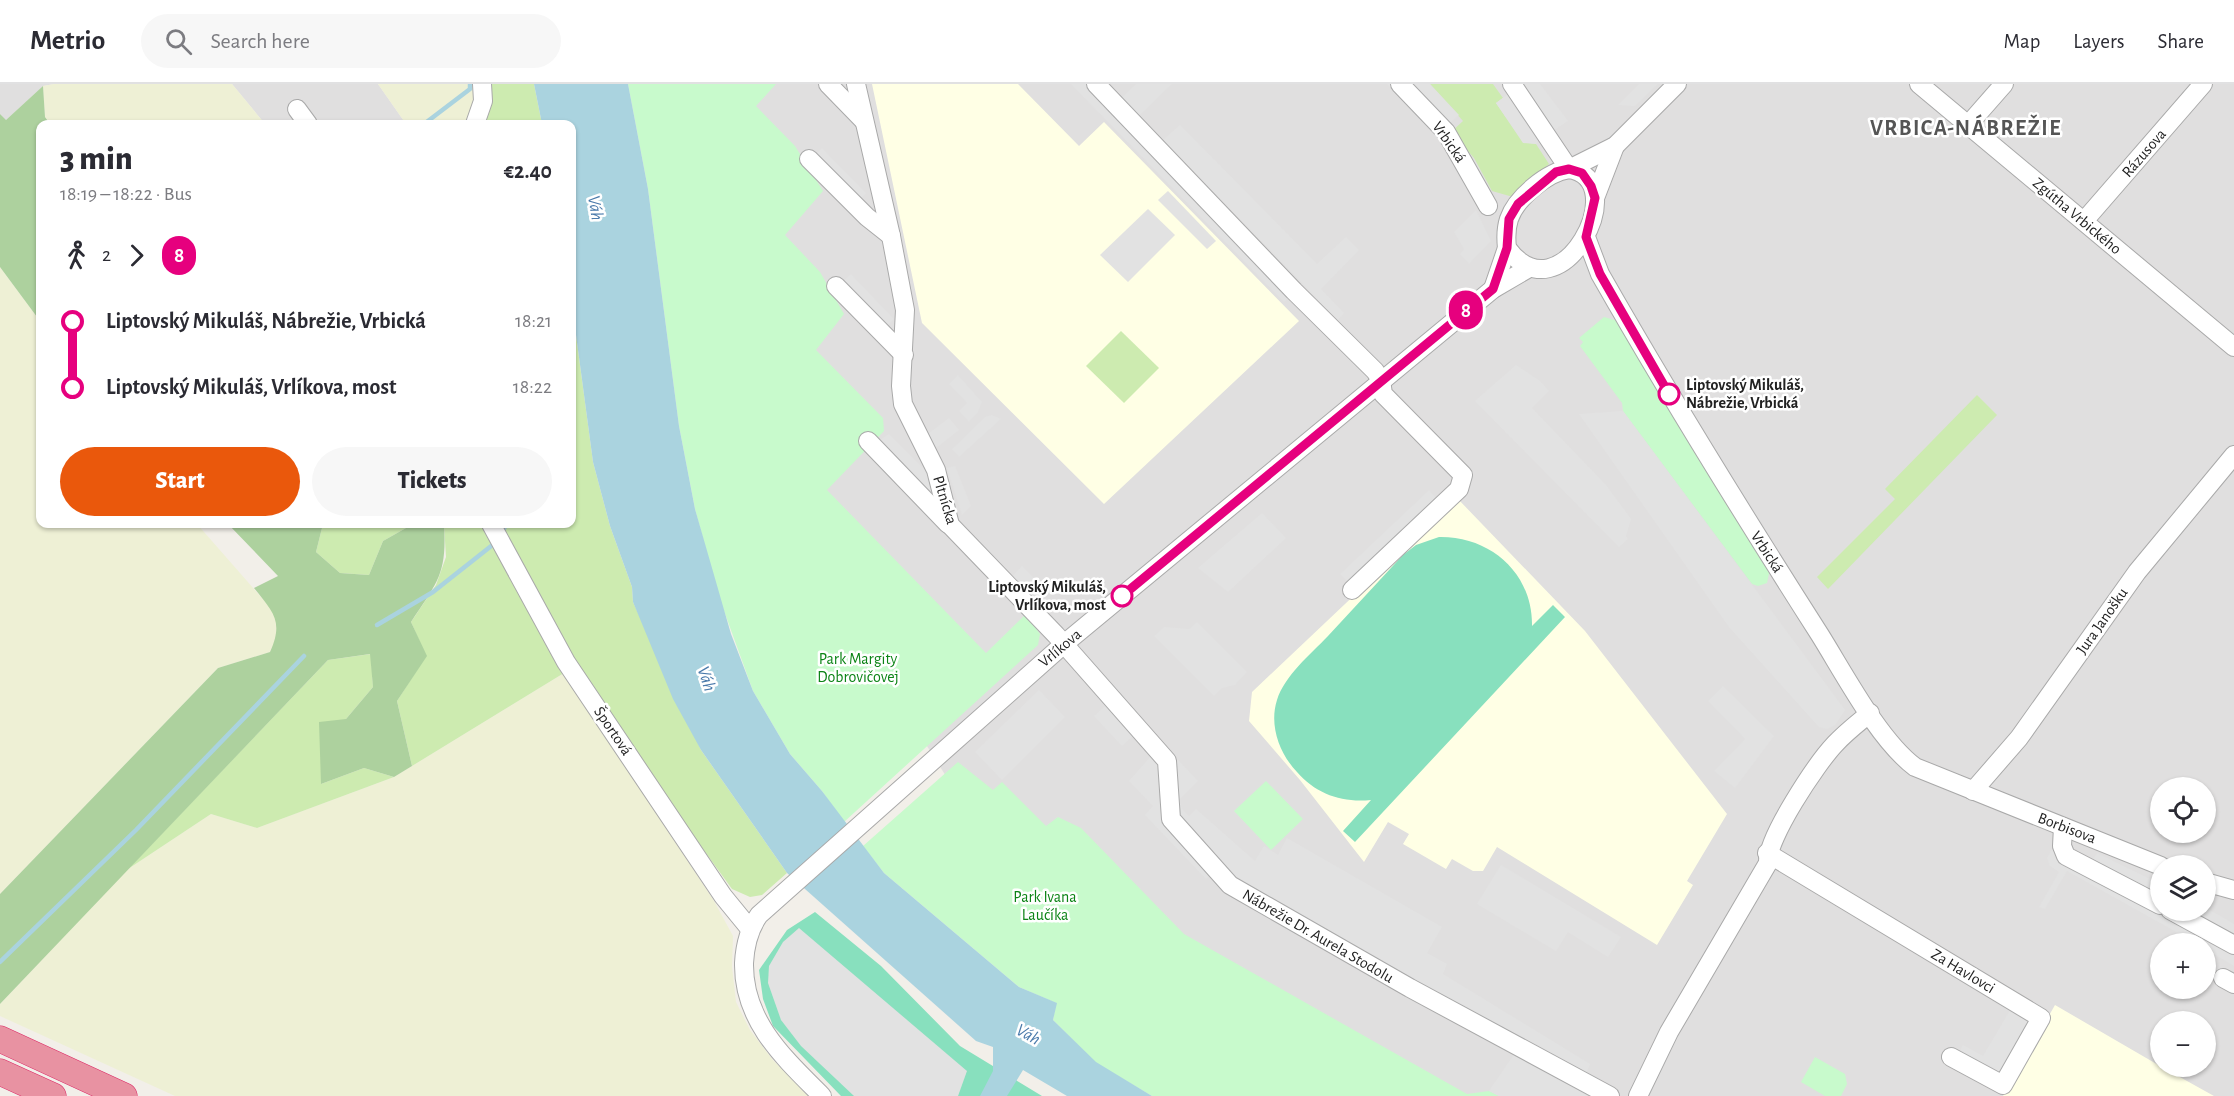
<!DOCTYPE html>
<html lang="en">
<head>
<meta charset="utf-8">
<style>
  :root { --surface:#fff; --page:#f7f7f7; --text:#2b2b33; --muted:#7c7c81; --line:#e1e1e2; --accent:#ea580c }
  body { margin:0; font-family:"Alegreya Sans",sans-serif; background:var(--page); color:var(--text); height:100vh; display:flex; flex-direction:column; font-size:22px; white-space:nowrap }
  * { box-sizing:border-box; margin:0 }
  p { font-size:20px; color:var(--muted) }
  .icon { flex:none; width:33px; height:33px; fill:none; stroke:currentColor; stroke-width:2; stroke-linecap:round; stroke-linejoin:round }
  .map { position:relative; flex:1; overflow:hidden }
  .details { position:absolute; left:36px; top:36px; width:540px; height:408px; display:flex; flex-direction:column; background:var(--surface); border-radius:12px; box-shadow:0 2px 4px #0004 }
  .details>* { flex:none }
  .badge { padding:0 12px; border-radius:20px; font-size:21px; line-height:39px }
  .controls { position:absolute; left:2150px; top:693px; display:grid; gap:12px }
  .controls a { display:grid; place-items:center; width:66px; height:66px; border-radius:50%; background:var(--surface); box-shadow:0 2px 4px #0004; font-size:30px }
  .map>.badge { position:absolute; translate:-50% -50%; box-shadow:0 0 0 3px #fff }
  .legs { display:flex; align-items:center; gap:9px; height:66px; padding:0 24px; font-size:20px }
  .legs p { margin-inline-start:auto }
  .headline { display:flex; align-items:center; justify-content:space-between; height:102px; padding:0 24px }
  h1 { font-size:33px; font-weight:800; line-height:45px }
  .action { display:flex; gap:12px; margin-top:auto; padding:12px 24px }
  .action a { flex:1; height:69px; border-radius:36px; background:var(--accent); color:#fff; font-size:24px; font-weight:800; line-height:69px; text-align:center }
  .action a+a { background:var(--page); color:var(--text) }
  ul { padding:0 24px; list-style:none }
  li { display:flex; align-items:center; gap:21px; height:66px; font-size:22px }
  li i { display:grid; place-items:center; width:9px; height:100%; margin:0 8px; background:currentColor }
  li i::after { content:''; width:15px; height:15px; margin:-8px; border:4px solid; border-radius:50%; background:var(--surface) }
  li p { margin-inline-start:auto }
  li:first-child i { background:linear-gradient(#0000 50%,currentColor 0) }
  li:last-child i { background:linear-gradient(currentColor 50%,#0000 0) }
  header { display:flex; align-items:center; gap:36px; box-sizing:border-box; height:84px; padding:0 30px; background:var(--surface); border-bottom:2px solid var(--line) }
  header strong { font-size:28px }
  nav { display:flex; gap:33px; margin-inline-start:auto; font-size:21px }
  .search { width:420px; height:54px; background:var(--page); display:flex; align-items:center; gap:15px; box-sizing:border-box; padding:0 21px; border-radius:33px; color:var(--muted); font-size:22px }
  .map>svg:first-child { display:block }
  .residential { fill:#e0dfdf; fill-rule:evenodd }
  .education { fill:#ffffe5 }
  .farmland { fill:#eef0d5 }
  .grass { fill:#cdebb0 }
  .forest { fill:#add19e }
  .park { fill:#c8facc }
  .pitch { fill:#88e0be }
  .parking { fill:#e2e2e2 }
  .water { fill:#aad3df }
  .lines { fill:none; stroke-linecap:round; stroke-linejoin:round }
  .stream { stroke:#aad3df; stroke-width:4.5 }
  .minor-casing { stroke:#a9a9a9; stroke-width:20 }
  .highway-casing { stroke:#dc2a67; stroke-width:27 }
  .minor { stroke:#fff; stroke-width:18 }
  .highway { stroke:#e892a2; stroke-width:26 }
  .line-1-casing { stroke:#fff; stroke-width:14 }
  .line-1 { stroke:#e6007e; stroke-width:9 }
  .stop-1-dot { fill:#fff; stroke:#e6007e; stroke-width:3 }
  .labels { text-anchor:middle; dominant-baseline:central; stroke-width:5; stroke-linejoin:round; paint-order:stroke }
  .street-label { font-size:16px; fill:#222; stroke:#fff }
  .stop-label { font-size:16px; font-weight:bold; fill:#222; stroke:#fff; text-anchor:start }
  .park-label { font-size:16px; fill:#0c8416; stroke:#fff }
  .water-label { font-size:18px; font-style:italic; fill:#4a7aab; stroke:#fff }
  .district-label { font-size:22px; font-weight:bold; letter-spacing:1.5px; fill:#555; stroke:#fff }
</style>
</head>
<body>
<header>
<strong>Metrio</strong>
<div class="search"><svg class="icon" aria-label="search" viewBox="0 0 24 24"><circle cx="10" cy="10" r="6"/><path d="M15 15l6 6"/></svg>Search here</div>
<nav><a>Map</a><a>Layers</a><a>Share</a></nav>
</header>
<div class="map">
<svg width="2234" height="1012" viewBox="0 0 2234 1012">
  <rect width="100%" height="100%" fill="#f2efe9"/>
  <g class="residential">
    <polygon points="0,0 54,0 43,2 5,37 0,30"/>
    <polygon points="232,0 378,0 406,40 265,40"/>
    <path d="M 716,0 L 2234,0 L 2234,1012 L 1338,1012 L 966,724 L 864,562 ZM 2160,704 L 2205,704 L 2205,748 L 2160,748 ZM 2160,782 L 2205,782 L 2205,826 L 2160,826 ZM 2160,860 L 2205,860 L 2205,904 L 2160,904 ZM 2160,938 L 2205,938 L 2205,982 L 2160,982 Z"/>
  </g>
  <g class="education">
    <polygon points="872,0 1018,0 1079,62 1104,38 1299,237 1104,420 922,239"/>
    <polygon points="1457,414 1585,547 1727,730 1687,797 1693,801 1657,861 1497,763 1483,787 1473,787 1452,775 1446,785 1403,760 1409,750 1388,738 1364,778 1300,696 1249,637 1252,608"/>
    <polygon points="2055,921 2160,982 2214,1012 2003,1012"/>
  </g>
  <g class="farmland">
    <polygon points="54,0 232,0 265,40 50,40 45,33 43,2"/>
    <polygon points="378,0 476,0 477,13 469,40 406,40"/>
    <polygon points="0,183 40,237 40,440 197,440 276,530 278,552 270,568 218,584 0,810"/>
    <polygon points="564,589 714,817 733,852 732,883 736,918 750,946 772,975 808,1012 175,1012 0,932 0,920 128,785 211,730 257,744 394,693"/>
  </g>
  <g class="grass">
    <polygon points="476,0 534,0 542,40 469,40"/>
    <polygon points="1430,0 1493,0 1503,14 1496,19 1523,58 1536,60 1549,80 1513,113 1492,107 1474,74 1451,48 1463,37"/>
    <polygon points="572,221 593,378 610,442 632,503 633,518 701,666 787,789 762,811 750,813 732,805 665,713 575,580 500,440 572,440"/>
    <polygon points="1121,247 1159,284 1124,319 1086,282"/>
    <polygon points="1977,311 1997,331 1828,505 1817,493 1895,415 1885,405"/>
    <polygon points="323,440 413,440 383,457 369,491 340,489 316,468"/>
    <polygon points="444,440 486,440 564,589 412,682 397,617 426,572 411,538 436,501 446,473"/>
    <polygon points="371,570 373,603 346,635 321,700 364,684 394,693 257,744 211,730 128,785 328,576"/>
  </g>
  <g class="forest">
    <polygon points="43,2 45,33 50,40 40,40 40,237 0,183 0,30 6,36"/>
    <path d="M 228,440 L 323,440 L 316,468 L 340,489 L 369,491 L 383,457 L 413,440 L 444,440 C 447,490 438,497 411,538 L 427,572 L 397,617 L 412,682 L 394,693 L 364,684 L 321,700 L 319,638 L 346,635 L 373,603 L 370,570 L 328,576 L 0,920 L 0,810 L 218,584 L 270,568 C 284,537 273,528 254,504 L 278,492 Z"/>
  </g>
  <g class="park">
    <polygon points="628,0 776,0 756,22 795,62 823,107 785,151 820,188 844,230 816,266 883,334 884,347 827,406 986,569 1026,530 1040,550 1038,561 844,738 822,707 790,670 753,607 719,513 695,425 679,342 648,105"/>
    <polygon points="1604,233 1618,237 1770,485 1767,499 1758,502 1752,500 1623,327 1622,319 1580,262 1583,258 1579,254"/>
    <polygon points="958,678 993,706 1002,698 1046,742 1058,733 1081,744 1184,850 1467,1010 1489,1007 1499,1012 1152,1012 1096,979 1053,936 1056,919 1019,903 884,789 863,762"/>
    <polygon points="1266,697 1303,735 1271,766 1234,727"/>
    <polygon points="1815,973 1845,990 1847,1000 1841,1012 1825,1012 1801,998"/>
  </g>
  <g class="pitch">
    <path d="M 1439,453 C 1491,452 1533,490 1532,542 L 1553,521 L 1565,533 L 1355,758 L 1343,747 L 1371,716 C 1342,719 1316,710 1297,688 C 1279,669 1269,641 1277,616 C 1285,591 1310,571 1328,552 C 1353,525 1378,498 1403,471 L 1416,461 Z"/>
    <polygon points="815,828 881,882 960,962 1042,1012 841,1012 773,942 763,915 759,886 787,846"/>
  </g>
  <g class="parking">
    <polygon points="1071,0 1089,0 1291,212 1284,218"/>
    <polygon points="1136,0 1172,0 1139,32 1121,14"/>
    <polygon points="1387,0 1430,0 1459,31 1438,51"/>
    <polygon points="1522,0 1540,0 1568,37 1554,46"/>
    <polygon points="1639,0 1658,0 1635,22 1618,21"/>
    <polygon points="1508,10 1540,54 1536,60 1523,59 1496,19"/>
    <polygon points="1180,41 1317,180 1346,153 1359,166 1321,205 1344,229 1338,236 1163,56"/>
    <polygon points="822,64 866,109 860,116 815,71"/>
    <polygon points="1168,107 1216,157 1207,165 1158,116"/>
    <polygon points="1148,125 1175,151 1128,198 1100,171"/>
    <polygon points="1476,126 1491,157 1469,180 1460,170 1464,165 1454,148"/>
    <polygon points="851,190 894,235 887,242 843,197"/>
    <polygon points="1516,281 1540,297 1549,307 1532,324 1606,401 1631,435 1626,452 1628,455 1619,463 1475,317"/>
    <polygon points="958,291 982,318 978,328 969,338 959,327 967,319 949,300"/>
    <polygon points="1623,327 1845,626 1835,641 1827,645 1819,643 1729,543 1579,330"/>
    <polygon points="992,331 1001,335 959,373 952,365 985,333"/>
    <polygon points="949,334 959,346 936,364 928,350"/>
    <polygon points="889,350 930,391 934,402 924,412 873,360"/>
    <polygon points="955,382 971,422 962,431 947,384"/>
    <polygon points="1429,406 1441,419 1353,503 1340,490"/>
    <polygon points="1262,429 1286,454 1228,508 1198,484"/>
    <polygon points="1022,482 1035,495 1032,500 1053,521 1043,531 1009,496"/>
    <polygon points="1197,538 1247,588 1235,601 1222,604 1214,612 1154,552 1164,543 1189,545"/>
    <polygon points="1723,602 1774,652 1735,704 1714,687 1745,655 1708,617"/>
    <polygon points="1039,606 1065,633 1002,696 975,668"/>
    <polygon points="1117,612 1198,697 1179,716 1182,725 1189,732 1196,725 1255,777 1264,762 1278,771 1287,754 1442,843 1427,869 1447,880 1443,890 1590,980 1583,997 1212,789 1206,795 1145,731 1153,722 1129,697 1153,670 1135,650 1122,662 1094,632"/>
    <polygon points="2054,761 2091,778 2097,769 2160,800 2160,826 2205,826 2205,823 2234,840 2234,882 2205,865 2205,860 2196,859 2067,787 2045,825 2039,823 2059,788 2050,782 2047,774"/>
    <polygon points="1501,781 1621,853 1608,873 1568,848 1556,867 1477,820"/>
    <polygon points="799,844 967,987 958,1012 854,1012 801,962 781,936 768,899 769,882 783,858"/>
    <polygon points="2015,918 2047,936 2005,1010 1953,980 1963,961 1983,972"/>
    <polygon points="1517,966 1601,1012 1499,1012 1489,1007"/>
  </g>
  <polygon class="water" points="534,0 628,0 648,105 679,342 695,425 731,550 753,607 790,670 822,707 884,789 1019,903 1057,919 1053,936 1096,978 1152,1012 1067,1012 1023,986 1007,1012 980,1012 993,987 993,963 976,957 787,789 701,666 673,615 633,518 632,503 610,442 593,378 572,221 572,40 542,40"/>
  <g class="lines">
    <g class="stream">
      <polyline points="424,40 470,5 470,0"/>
      <polyline points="501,449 507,440"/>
      <polyline points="377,541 433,508 495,459"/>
      <polyline points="0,878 136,746 304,572"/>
    </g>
    <defs>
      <g id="minor">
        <polyline points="828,0 864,37"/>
        <polyline points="856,0 891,152 905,226 901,302 903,320 936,386 950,441 1056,551 1167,677 1171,735 1230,801 1410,904 1610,1012"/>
        <polyline points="1096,0 1294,207 1375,287 1381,296 1383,310 1463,391 1459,405 1352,506"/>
        <polyline points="1400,0 1446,48 1488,122"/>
        <polyline points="1512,0 1569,85"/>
        <polyline points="1919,0 2234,263"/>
        <polyline points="297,25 308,40"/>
        <polyline points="475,40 483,17 482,0"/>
        <polyline points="1968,41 2004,0"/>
        <polyline points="809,75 867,133 891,152"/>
        <path d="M 1569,85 C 1635,94 1561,238 1507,164 C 1506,155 1506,144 1509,135 C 1516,114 1547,88 1569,85 Z"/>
        <polyline points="1569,85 1615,62 1677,0"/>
        <polyline points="1595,114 1615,62"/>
        <polyline points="2084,137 2203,0"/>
        <path d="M 1586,153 L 1600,190 C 1670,313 1744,432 1820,551 C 1845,591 1879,656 1915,683 L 2161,782"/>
        <polyline points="836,202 904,271"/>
        <polyline points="1493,205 1507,164"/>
        <polyline points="868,357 948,440"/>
        <polyline points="491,440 566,578 723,812 750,845"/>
        <polyline points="1973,707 2019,654 2137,488 2234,371"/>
        <polyline points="2063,743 2062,762 2066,772 2160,821"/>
        <polyline points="1767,769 2041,934 2003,1001 1951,973"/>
        <polyline points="2205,798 2234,806"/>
        <polyline points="2170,826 2234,861"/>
        <polyline points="2223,894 2234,900"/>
        <path d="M 822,1012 C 784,974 743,937 744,879 C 745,861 749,845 759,831 L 1064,560 L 1493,205 L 1529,184"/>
        <path d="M 1638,1012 L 1669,948 L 1768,779 C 1766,755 1817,679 1835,660 C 1846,648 1858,639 1870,629"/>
      </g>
      <g id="highway">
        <polyline points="0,955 124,1012"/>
        <polyline points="0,988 53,1012"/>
      </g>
    </defs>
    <use href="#minor" class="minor-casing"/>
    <use href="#highway" class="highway-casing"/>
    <use href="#minor" class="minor"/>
    <use href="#highway" class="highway"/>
  </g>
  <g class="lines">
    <defs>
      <polyline id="line-1" points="1122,512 1493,205 1507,164 1509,135 1518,120 1556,88 1569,85 1582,89 1591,102 1595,114 1586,153 1600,190 1669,310"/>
    </defs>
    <use href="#line-1" class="line-1-casing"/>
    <use href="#line-1" class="line-1"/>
  </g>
  <g class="stop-1-dot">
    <circle cx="1669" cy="310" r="10"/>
    <circle cx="1122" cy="512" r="10"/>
  </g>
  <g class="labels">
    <g class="street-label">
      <text transform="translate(1449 58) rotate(55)">Vrbická</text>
      <text transform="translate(2144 69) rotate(-49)">Rázusova</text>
      <text transform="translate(2077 132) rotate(40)">Zgútha Vrbického</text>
      <text transform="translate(945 416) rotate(73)">Pltnícka</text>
      <text transform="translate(1767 468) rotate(57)">Vrbická</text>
      <text transform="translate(2102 537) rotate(-55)">Jura Janošku</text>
      <text transform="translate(1060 564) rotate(-40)">Vrlíkova</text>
      <text transform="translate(613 647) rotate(56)">Športová</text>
      <text transform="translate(2067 744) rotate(21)">Borbisova</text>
      <text transform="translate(1318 852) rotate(30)">Nábrežie Dr. Aurela Stodolu</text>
      <text transform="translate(1963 887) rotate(31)">Za Havlovci</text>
    </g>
    <g class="stop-label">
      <text x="1686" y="301">Liptovský Mikuláš,<tspan x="1686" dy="18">Nábrežie, Vrbická</tspan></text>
      <text x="1106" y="503" text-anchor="end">Liptovský Mikuláš,<tspan x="1106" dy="18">Vrlíkova, most</tspan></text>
    </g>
    <g class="park-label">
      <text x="858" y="575">Park Margity<tspan x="858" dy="18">Dobrovičovej</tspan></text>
      <text x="1045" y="813">Park Ivana<tspan x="1045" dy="18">Laučíka</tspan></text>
    </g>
    <g class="water-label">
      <text transform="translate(595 124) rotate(81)">Váh</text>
      <text transform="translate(706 595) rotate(71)">Váh</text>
      <text transform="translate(1028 951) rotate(29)">Váh</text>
    </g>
    <g class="district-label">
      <text x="1966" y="44">VRBICA-NÁBREŽIE</text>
    </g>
  </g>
</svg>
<div class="controls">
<a><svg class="icon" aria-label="locate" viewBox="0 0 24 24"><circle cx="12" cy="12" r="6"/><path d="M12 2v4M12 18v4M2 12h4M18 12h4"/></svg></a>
<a><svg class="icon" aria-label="layers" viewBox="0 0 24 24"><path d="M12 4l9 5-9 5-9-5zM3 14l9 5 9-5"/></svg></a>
<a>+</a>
<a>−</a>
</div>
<b class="badge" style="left:1466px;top:226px;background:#e6007e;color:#fff">8</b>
<section class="details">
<div class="headline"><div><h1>3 min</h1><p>18:19 – 18:22 · Bus</p></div><b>€2.40</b></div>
<div class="legs"><svg class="icon" aria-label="walk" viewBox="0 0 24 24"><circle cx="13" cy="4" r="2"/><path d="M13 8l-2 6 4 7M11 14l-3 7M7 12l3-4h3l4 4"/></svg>2<svg class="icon" aria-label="forward" viewBox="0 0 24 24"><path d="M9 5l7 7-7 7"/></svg><b class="badge" style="background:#e6007e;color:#fff">8</b></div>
<ul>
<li><i style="color:#e6007e"></i><b>Liptovský Mikuláš, Nábrežie, Vrbická</b><p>18:21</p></li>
<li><i style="color:#e6007e"></i><b>Liptovský Mikuláš, Vrlíkova, most</b><p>18:22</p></li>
</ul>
<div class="action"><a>Start</a><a>Tickets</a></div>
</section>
</div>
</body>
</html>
